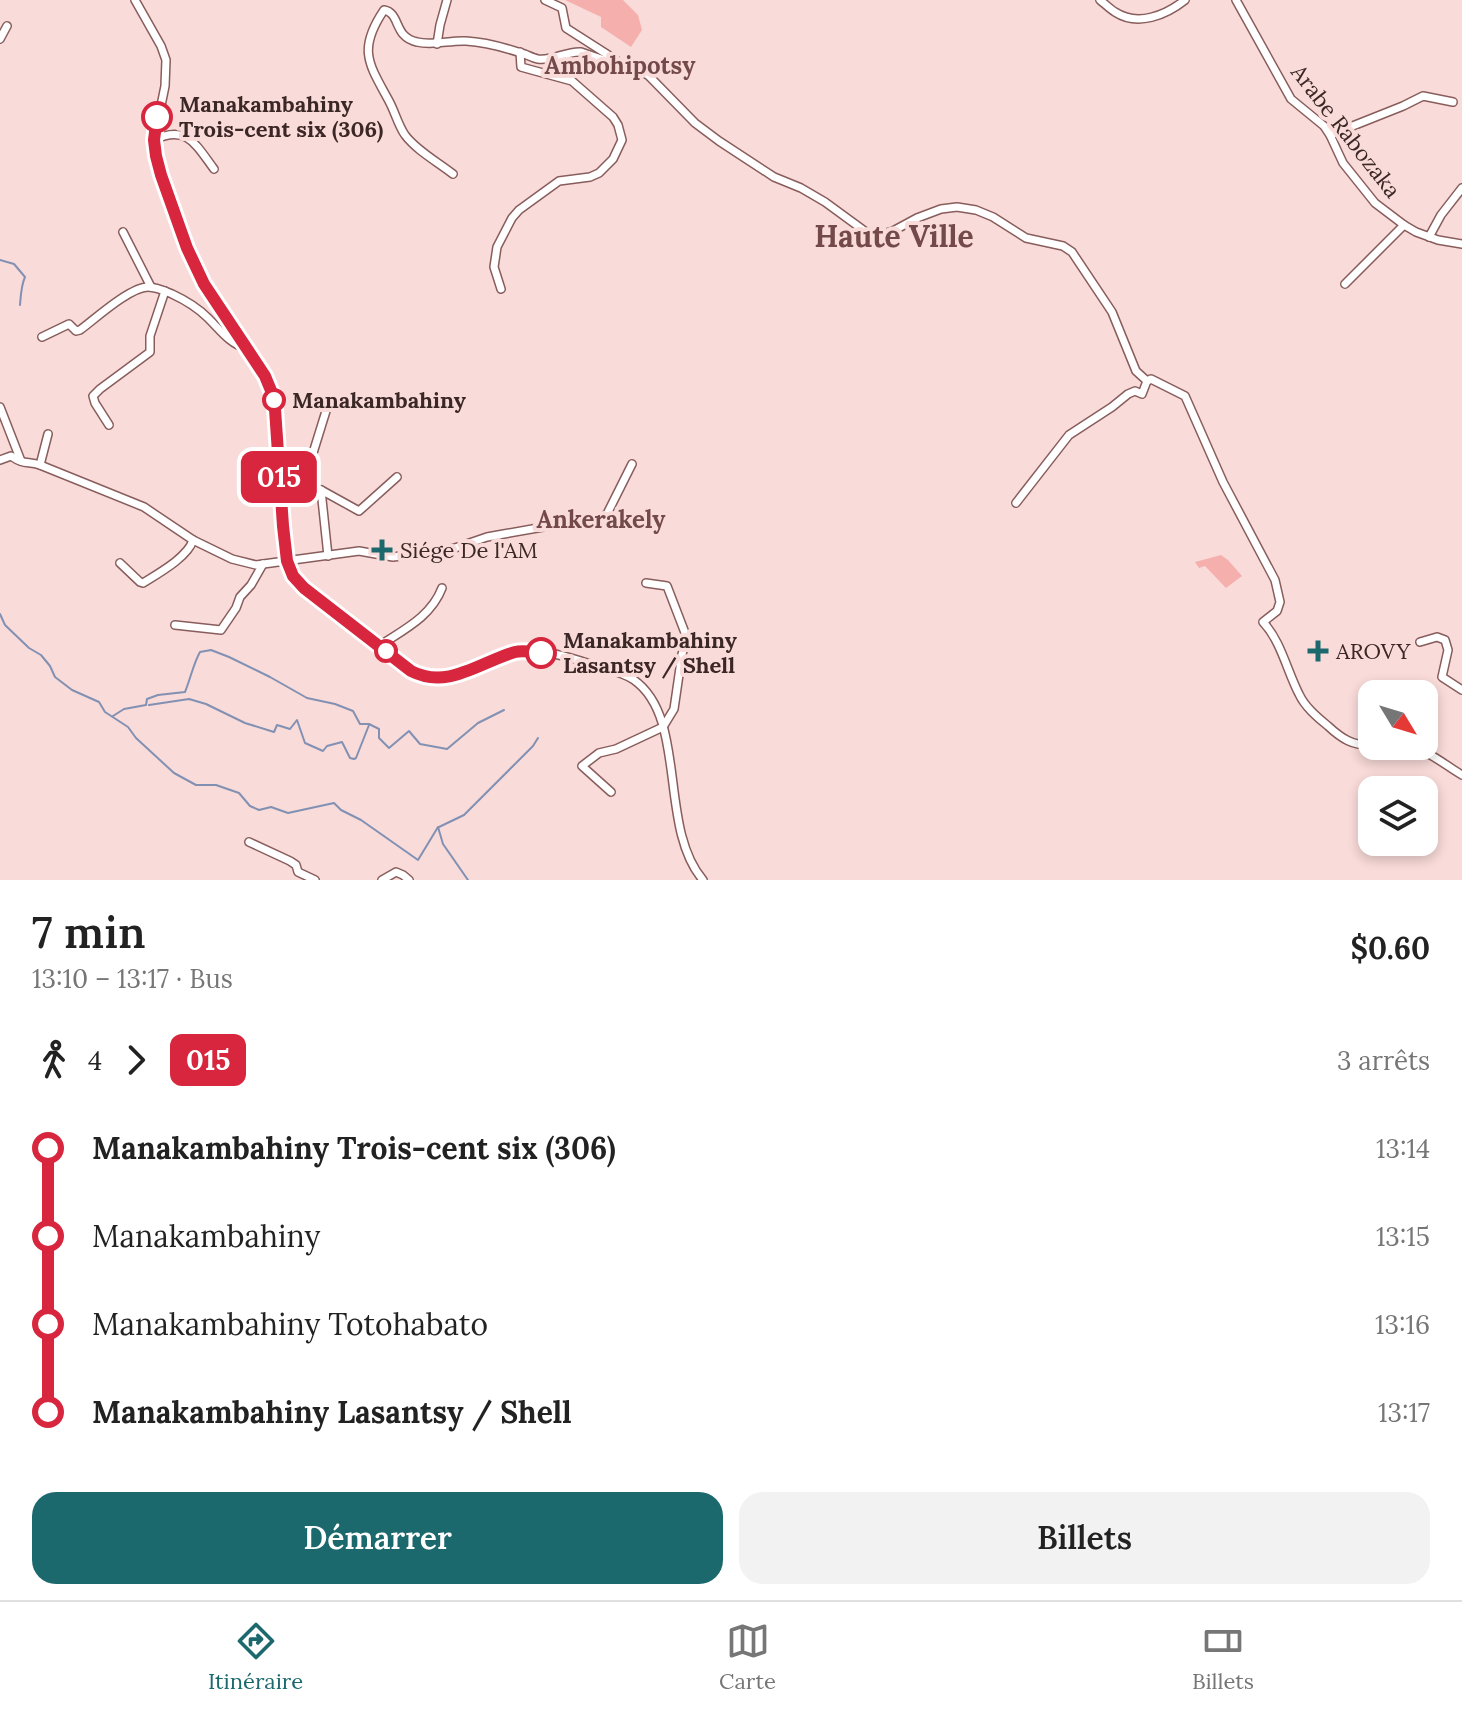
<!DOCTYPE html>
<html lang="fr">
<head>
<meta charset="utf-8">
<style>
  :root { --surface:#fff; --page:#f2f2f2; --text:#222; --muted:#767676; --line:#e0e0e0; --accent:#1c696d }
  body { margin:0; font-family:Lora,serif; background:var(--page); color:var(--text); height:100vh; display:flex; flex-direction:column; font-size:30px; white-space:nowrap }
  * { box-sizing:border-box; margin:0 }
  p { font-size:26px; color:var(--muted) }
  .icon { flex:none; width:44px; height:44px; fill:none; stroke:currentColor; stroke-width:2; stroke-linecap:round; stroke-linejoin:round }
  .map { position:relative; height:880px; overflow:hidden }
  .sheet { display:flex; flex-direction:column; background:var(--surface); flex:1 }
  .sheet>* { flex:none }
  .badge { padding:0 16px; border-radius:12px; font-size:28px; line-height:52px }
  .needle { width:52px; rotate:128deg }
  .buttons { position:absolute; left:1358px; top:680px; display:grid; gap:16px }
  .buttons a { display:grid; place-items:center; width:80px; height:80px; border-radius:16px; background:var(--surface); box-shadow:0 4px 12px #0003; font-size:40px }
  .map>.badge { position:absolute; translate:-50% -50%; box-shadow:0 0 0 4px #fff }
  .legs { display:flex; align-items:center; gap:12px; height:88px; padding:0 32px; font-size:26px }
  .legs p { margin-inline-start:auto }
  .overview { display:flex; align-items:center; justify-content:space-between; height:136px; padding:0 32px }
  h1 { font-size:44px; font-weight:600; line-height:60px }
  .button { display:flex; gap:16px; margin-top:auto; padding:16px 32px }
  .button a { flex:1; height:92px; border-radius:24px; background:var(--accent); color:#fff; font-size:32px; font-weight:600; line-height:92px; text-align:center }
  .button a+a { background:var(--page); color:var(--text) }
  ul { padding:0 32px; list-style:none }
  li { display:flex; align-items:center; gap:28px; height:88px; font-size:30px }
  li i { display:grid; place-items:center; width:12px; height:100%; margin:0 10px; background:currentColor }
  li i::after { content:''; width:20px; height:20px; margin:-10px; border:6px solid; border-radius:50%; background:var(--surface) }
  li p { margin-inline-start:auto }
  li:first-child i { background:linear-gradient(#0000 50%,currentColor 0) }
  li:last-child i { background:linear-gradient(currentColor 50%,#0000 0) }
  .tab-bar { display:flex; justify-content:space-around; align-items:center; height:112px; border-top:2px solid var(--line); background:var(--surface); font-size:22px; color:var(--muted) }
  .tab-bar a { display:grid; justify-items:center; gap:4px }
  .tab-bar .active { color:var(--accent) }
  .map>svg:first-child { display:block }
  .green { fill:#f5b0ae }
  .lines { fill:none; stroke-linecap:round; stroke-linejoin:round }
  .stream { stroke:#8291b3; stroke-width:2 }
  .minor-casing { stroke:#885d5c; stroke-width:10 }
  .minor { stroke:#fff; stroke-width:7 }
  .line-1-casing { stroke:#fff; stroke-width:18 }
  .line-1 { stroke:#d7263d; stroke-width:12 }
  .stop-1-dot { fill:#fff; stroke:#d7263d; stroke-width:4 }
  .poi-dot { fill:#1c696d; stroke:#f9dbd9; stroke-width:3 }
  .labels { text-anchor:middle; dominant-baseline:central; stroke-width:8; stroke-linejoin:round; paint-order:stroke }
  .stop-label { font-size:22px; font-weight:bold; fill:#3a2726; stroke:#f9dbd9; text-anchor:start }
  .street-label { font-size:22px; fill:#3a2726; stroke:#f9dbd9 }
  .poi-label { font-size:22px; fill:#3a2726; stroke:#f9dbd9; text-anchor:start }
  .neighbourhood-label { font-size:24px; font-weight:bold; fill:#734a49; stroke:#f9dbd9 }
  .district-label { font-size:30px; font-weight:bold; fill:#734a49; stroke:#f9dbd9 }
</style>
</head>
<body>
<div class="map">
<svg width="1462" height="880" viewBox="0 0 1462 880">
  <rect width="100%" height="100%" fill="#f9dbd9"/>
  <g class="green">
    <polygon points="565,0 623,0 638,15 642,30 631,47 601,27 601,17"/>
    <polygon points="1221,555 1228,560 1242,576 1226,588 1205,566 1199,568 1195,562"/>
  </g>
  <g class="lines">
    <g class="stream">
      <path d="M 0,260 L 14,264 L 25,277 C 21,286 21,294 20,305"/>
      <polyline points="0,614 5,625 29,648 41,655 50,666 55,677 72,690 99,702 105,712 128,727 136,738 174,773 196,785 216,785 239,793 250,806 259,810 271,807 288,813 334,803 341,810 361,820 418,860 438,827 443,844 468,880"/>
      <polyline points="149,705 189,699 206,704 245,723 274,732 277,725 290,729 297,720 305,743 323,751 327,746 342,742 350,758 354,759 356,758 369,725"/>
      <path d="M 113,716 L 124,709 L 146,705 L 147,699 L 158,695 L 185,692 C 190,680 194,662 200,652 L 211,650 L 229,657 L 270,677 L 307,698 L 335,704 L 353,711 L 360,724 L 369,724 L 379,729 L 379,738 L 389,748 L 409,731 L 420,744 L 447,749 L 478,723 L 504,710"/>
      <polyline points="439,827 464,815 533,746 538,738"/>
    </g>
    <defs>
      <g id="minor">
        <path d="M 135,0 L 161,46 L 166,60 L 165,86 L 154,140 L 161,175 L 195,267 L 204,284 L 269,384 L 275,409 L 283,526 L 287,561 L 293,576 L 304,588 L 411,671 C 446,688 482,665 515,652 C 540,648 569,657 593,665 C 606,669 623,672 634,680 C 688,718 658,828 703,880"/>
        <polyline points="545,0 562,8 566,28 616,60"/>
        <path d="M 1100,0 C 1105,4 1110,9 1115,12 C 1138,27 1166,15 1185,0"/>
        <polyline points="1236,0 1291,99 1324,126 1330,135 1343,163 1375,203 1404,225 1416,232 1438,240 1462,244"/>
        <polyline points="0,39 7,26"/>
        <polyline points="437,44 440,25 447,0"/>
        <polyline points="1330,135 1403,106 1423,96 1453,102"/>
        <path d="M 154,140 C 187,124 196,145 214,169"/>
        <path d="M 453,174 C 438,162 417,151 405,135 C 398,125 395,112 389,101 C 369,64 357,50 384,10 C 401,13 393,37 417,42 C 433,46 450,40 466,41 C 484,42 503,47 521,53 C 526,54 532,58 538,59 C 553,61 566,51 581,52 L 648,75 L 695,123 L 719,141 L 774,177 L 801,188 L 825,202 L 866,232 L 883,234 L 893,231 L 917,218 L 941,209 L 957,207 L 976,210 L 993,217 L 1026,238 L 1063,246 L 1072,252 L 1112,312 L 1136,371 L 1147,381 L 1151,379 L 1185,396 L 1223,482 L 1275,580 L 1280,602 L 1277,611 L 1263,622 C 1281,641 1287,671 1299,694 C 1305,707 1317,717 1328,726 C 1342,739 1353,746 1372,745"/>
        <polyline points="123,232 151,287"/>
        <polyline points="1429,237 1441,215 1462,188"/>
        <polyline points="1345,284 1404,225"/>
        <polyline points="501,289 494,267 497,247 512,218 519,210 559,181 590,177 599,173 613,159 622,140 618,125 613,117 572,81 521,67 520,52"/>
        <path d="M 42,337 L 69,324 L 76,331 L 80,330 C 95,319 130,287 148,287 C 156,287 165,291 172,294 C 185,300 198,308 208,318 C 221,331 229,343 247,349"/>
        <polyline points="0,407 21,461"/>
        <polyline points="109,425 95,403 93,396 100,389 150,352 150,336 165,291"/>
        <path d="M 0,460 L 11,456 C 24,465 27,461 40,465 L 48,434"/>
        <path d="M 40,465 L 144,507 L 193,540 C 188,557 159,573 143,583 L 140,582 L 120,563"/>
        <polyline points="279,471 321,490"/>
        <polyline points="304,482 326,411"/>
        <polyline points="1016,503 1069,435 1112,407 1128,394 1135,391 1142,394 1147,381"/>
        <polyline points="193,540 232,559 256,565 359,551 393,557 436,551 455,548 487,537 566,523 598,520 607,514 632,464"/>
        <polyline points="328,556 321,490 359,511 397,477"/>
        <polyline points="175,625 221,630 236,608 240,597 251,585 263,564"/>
        <polyline points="1420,642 1437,637 1445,640 1448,650 1442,677 1462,690"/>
        <path d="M 379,646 C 403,630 431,617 442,588"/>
        <path d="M 1406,746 C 1429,750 1443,764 1462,775"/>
        <polyline points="611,792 582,766 599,753 616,749 663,727 674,709 682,654 687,638 667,586 646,583"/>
        <polyline points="249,842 290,861 296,865 298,872 315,880"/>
        <polyline points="382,880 396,872 403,875 409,880"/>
      </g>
    </defs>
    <use href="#minor" class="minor-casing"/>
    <use href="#minor" class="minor"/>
  </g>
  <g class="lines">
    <defs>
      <path id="line-1" d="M 157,117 L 154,140 L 156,156 L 161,175 L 187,248 L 204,284 L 265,376 L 272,393 L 275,409 L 283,526 L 287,561 L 293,576 L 304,588 L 411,671 C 448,690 480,662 515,652 C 523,650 533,652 541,653"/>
    </defs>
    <use href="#line-1" class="line-1-casing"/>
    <use href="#line-1" class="line-1"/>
  </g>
  <g class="stop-1-dot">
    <circle cx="157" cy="117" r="14"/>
    <circle cx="274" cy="400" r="10"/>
    <circle cx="386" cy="651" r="10"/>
    <circle cx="541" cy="653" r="14"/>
  </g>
  <g class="poi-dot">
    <path d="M378 538h8v8h8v8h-8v8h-8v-8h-8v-8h8z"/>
    <path d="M1314 639h8v8h8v8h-8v8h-8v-8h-8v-8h8z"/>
  </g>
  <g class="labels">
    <g class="stop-label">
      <text x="179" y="104">Manakambahiny<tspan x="179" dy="25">Trois-cent six (306)</tspan></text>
      <text x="292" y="400">Manakambahiny</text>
      <text x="563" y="640">Manakambahiny<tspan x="563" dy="25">Lasantsy / Shell</tspan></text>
    </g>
    <g class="street-label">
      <text transform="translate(1346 131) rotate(52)">Arabe Rabozaka</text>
    </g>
    <g class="poi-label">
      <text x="400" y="550">Siége De l'AM</text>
      <text x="1336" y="651">AROVY</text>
    </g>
    <g class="neighbourhood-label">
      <text x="620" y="65">Ambohipotsy</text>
      <text x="601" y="519">Ankerakely</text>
    </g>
    <g class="district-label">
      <text x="894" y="236">Haute Ville</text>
    </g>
  </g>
</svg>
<div class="buttons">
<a><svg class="needle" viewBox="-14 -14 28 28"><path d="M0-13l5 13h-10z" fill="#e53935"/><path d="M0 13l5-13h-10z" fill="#767676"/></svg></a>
<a><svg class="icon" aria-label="layers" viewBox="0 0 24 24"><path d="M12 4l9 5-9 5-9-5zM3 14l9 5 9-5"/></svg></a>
</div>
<b class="badge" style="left:279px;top:477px;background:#d7263d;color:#fff">015</b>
</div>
<section class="sheet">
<div class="overview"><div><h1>7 min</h1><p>13:10 – 13:17 · Bus</p></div><b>$0.60</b></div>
<div class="legs"><svg class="icon" aria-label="walk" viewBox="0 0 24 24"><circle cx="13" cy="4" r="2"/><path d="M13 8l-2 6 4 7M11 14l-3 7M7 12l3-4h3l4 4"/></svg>4<svg class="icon" aria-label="forward" viewBox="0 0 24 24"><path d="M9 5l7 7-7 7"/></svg><b class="badge" style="background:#d7263d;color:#fff">015</b><p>3 arrêts</p></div>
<ul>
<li><i style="color:#d7263d"></i><b>Manakambahiny Trois-cent six (306)</b><p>13:14</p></li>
<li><i style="color:#d7263d"></i><span>Manakambahiny</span><p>13:15</p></li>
<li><i style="color:#d7263d"></i><span>Manakambahiny Totohabato</span><p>13:16</p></li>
<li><i style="color:#d7263d"></i><b>Manakambahiny Lasantsy / Shell</b><p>13:17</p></li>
</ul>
<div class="button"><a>Démarrer</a><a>Billets</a></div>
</section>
<nav class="tab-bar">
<a class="active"><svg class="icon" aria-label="directions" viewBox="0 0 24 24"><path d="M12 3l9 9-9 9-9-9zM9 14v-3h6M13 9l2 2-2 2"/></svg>Itinéraire</a>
<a><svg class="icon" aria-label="map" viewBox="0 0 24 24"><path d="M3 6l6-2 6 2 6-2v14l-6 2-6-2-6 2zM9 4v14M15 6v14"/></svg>Carte</a>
<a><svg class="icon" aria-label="tickets" viewBox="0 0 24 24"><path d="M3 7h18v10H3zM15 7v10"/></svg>Billets</a>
</nav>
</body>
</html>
